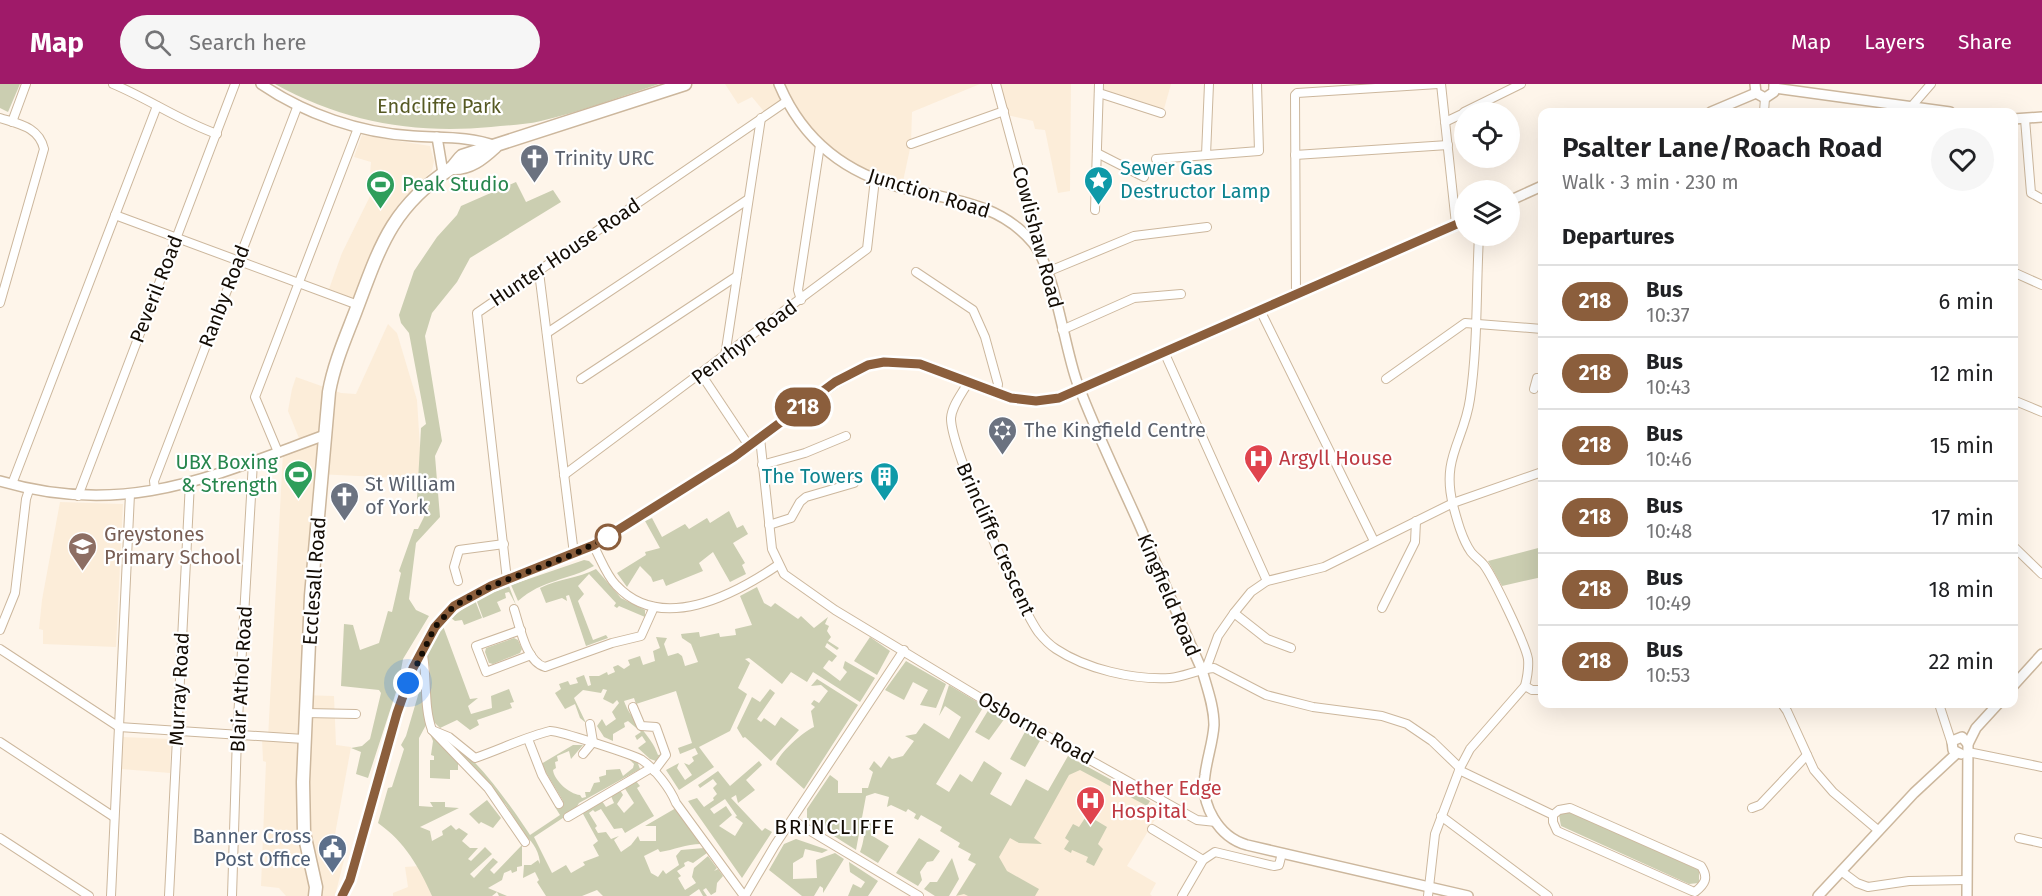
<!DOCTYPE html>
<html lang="en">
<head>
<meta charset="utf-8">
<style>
  :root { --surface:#fff; --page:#f6f6f6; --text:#202124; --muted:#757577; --line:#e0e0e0; --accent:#9f1a69 }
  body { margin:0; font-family:"Fira Sans",sans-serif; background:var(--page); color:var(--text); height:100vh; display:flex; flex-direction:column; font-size:22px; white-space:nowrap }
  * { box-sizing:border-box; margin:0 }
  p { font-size:20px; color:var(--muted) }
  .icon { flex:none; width:33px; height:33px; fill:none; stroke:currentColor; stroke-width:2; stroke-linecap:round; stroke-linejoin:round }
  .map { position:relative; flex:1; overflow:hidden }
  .panel { position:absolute; left:1538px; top:24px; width:480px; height:600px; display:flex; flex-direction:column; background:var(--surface); border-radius:12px; box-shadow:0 6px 24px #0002 }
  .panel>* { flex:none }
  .badge { padding:0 12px; border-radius:20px; font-size:21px; line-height:39px }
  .fabs { position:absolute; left:1454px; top:18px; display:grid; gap:12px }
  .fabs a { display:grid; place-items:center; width:66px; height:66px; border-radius:50%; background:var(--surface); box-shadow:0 6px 24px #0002; font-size:30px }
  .you { position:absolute; width:30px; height:30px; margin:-15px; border:4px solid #fff; border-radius:50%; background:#1a73e8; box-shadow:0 0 0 9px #1a73e833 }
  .map>.badge { position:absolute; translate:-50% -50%; box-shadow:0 0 0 3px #fff }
  h2 { padding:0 24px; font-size:22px; line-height:54px }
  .round { display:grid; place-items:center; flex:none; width:63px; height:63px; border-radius:32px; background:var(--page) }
  .head { display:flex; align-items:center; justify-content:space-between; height:102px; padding:0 24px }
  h1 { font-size:28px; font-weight:600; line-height:45px }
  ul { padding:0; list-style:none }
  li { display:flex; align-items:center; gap:18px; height:72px; padding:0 24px; border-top:2px solid var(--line) }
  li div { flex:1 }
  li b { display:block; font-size:22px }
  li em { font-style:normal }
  li .badge { min-width:66px; font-weight:700; text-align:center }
  header { display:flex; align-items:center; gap:36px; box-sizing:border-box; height:84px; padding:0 30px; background:var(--accent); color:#fff }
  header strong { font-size:28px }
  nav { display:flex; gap:33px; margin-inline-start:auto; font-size:21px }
  .search { width:420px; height:54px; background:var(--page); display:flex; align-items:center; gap:15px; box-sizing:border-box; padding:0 21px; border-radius:33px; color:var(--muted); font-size:22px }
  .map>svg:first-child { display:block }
  .built { fill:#fcedd9 }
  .green { fill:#cbceb1; fill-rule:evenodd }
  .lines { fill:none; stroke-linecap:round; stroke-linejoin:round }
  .minor-casing { stroke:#ccb79d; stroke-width:10 }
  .tertiary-casing { stroke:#ccb79d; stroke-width:12 }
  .primary-casing { stroke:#ccb79d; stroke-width:15 }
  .minor { stroke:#fff; stroke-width:8 }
  .tertiary { stroke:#fff; stroke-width:9 }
  .primary { stroke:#fff; stroke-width:12 }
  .line-casing { stroke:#fff; stroke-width:14 }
  .line { stroke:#8b5e3c; stroke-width:9 }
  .walk { stroke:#130c04; stroke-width:6; stroke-dasharray:0 10.8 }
  .stop-dot { fill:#fff; stroke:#8b5e3c; stroke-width:3 }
  .labels { text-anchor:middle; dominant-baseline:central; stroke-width:4.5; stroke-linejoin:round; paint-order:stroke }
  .park-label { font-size:20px; fill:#565923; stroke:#fff }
  .worship-label { font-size:20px; fill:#5b616d; stroke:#fff; text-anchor:start }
  .culture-label { font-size:20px; fill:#0d838f; stroke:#fff; text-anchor:start }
  .leisure-label { font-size:20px; fill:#27864d; stroke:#fff; text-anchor:start }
  .street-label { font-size:20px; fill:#130c04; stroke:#fff }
  .health-label { font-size:20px; fill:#be3a42; stroke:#fff; text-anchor:start }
  .education-label { font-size:20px; fill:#785e54; stroke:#fff; text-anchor:start }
  .service-label { font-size:20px; fill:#4e5e75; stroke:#fff; text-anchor:end }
  .neighbourhood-label { font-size:21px; letter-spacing:1.5px; fill:#130c04; stroke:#fff }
</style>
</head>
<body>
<header>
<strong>Map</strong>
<div class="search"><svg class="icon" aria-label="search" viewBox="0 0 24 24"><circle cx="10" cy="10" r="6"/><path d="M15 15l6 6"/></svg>Search here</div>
<nav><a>Map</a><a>Layers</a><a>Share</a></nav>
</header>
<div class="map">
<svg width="2042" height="812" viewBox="0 0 2042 812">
  <rect width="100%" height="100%" fill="#fef5ea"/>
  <g class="built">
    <polygon points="725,0 779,0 787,17 766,30 752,13 738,20"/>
    <polygon points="782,0 980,0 912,28 911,60 902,102 875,91 830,67 806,43"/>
    <polygon points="998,0 1071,0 1070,107 1058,109 1045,46 1035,45 1033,37 1007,31"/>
    <polygon points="1094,0 1171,0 1164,25 1094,3"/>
    <polygon points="362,51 430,62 434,77 432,87 400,118 379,151 354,215 329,205 342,169 379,94 370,91 371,78 354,73"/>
    <polygon points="388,240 397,249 417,316 422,395 316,390 300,611 334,612 336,661 351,663 334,756 335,768 345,772 335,812 286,812 279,804 261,802 266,678 263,677 262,654 268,654 283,368 301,359 288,327 292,305 296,293 341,309 356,310"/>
    <polygon points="60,418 123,420 116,563 43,560 43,546 39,545 42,516"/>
    <polygon points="122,653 171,655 170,689 121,685"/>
    <polygon points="1068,672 1162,724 1127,782 1156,799 1150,810 1152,812 956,812 1001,739 1023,752"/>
    <polygon points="419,782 432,812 393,812 393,809 408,803 405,783"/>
  </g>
  <g class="green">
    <polygon points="0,0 20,0 8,28 0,24"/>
    <path d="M 275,0 L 659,0 C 620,13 580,28 541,37 C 525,41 507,41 491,43 C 413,50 344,38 275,0 Z"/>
    <polygon points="516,98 526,118 553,106 561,118 470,174 457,198 432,229 425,252 442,357 435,372 440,433 416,459 409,515 416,526 429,532 403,575 398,602 368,694 356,690 361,668 351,664 362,662 370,655 381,609 379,606 341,602 344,540 353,541 360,566 379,559 388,527 392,528 401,489 399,487 414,445 418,445 429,423 417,415 421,344 426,340 409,249 401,239 399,231 414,187 437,153 457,131 461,122"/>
    <polygon points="729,427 737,444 743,441 748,450 733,459 745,479 742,481 746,490 730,498 713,468 699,479 703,487 666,502 663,495 653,498 651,493 640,482 627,503 617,489 646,471 645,468 660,464 645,437 652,434 662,453 685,440 689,445 707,434 710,439"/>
    <polygon points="1542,463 1542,493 1502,502 1488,477"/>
    <path d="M 584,476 L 589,477 L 594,482 C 567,497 543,495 518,517 L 511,501 Z"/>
    <path d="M 596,485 L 621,514 L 645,526 L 645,533 L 619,522 L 617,524 L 614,522 L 616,519 L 589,490 L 578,502 L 584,510 L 578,517 L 593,556 L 606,551 L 608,554 L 586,562 L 569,511 L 566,512 L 567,517 L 562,514 L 546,519 L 540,504 C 560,494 577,495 596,485 Z"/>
    <polygon points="509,502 516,521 509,508 505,509 506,514 497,518 501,527 483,534 476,515"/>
    <path d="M 757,503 L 764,519 L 771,523 L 775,519 L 798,535 L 801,532 L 814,544 L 828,533 L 825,540 L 829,542 L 827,547 L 831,553 L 828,557 L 839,564 L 837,566 L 827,559 L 825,563 L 837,572 L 832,578 L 829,576 L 823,584 L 840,597 L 847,588 L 843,584 L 845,577 L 875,594 L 860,618 L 813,588 L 807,598 L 791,588 L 782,600 L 749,574 L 745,575 L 750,579 L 738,604 L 747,610 L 730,647 L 699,663 L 714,683 L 679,706 L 666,686 L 679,679 L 677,684 L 685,696 L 692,691 L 684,679 L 689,681 L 694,677 L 692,673 L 698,670 L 695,664 L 680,670 L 678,664 L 692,659 L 676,607 L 636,620 L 634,614 L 624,617 C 631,638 651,650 658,671 L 663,670 L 656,677 L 650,675 L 638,664 L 646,658 L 642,652 L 637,656 L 635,652 L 641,648 L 628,637 L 624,639 L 625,643 L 613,650 L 613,657 L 604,653 L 597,642 L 602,635 L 606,642 L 616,635 L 612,628 L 619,619 L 617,616 L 613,620 L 603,615 L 607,606 L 603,605 L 601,609 L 583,606 L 574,614 L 586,639 L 580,634 L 575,620 L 565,625 L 555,609 L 561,605 L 559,600 L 568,597 L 570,601 L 578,599 L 576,594 L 584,591 L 588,602 L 591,601 L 589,592 L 599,592 L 607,588 L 608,591 L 615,588 L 613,583 L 618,581 L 624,585 L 630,581 L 628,576 L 640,572 L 643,581 L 655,577 L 653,567 L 660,564 L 656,553 L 667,554 L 664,560 L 668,572 L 678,569 L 682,572 L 685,582 L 698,578 L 691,560 L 682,554 L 681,550 L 699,548 L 700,553 L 719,549 L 720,553 L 736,551 L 735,545 L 752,541 L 740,512 Z"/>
    <polygon points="475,516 482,534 464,541 462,536 455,537 451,534"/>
    <polygon points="443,542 470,615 478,614 468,622 471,630 492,624 491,612 509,605 514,618 510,619 512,624 477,636 479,641 470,646 457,636 440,644 431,635 430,586 426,566"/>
    <polygon points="870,553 890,567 877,591 854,577"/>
    <polygon points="514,554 518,556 522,565 520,569 493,580 489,579 485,568 486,564"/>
    <polygon points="906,577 946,600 936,624 920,621 928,606 913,598 904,616 885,606"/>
    <path d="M 817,595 L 858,621 L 804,705 L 776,680 C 779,669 803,648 814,643 L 811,627 L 815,623 L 811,620 L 814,616 L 819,619 L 828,607 L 821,601 L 811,602 Z"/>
    <polygon points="949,601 984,622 936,700 949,708 960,690 972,698 984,677 1002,689 990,710 1011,722 1026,695 1048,707 1068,672 1150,717 1147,722 1080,686 1069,691 1034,754 1042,760 1019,759 1010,754 999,773 1007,787 1039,805 1035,812 968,812 964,810 956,812 976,780 968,776 971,770 958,763 960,759 940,747 942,743 921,731 918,736 914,734 916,730 908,725 906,728 891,721 887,723 889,713 875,709 866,712 856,766 807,735 807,725 830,691 838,697 838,709 862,709 862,704 868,704 873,688 869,685 874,677 881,684 889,672 892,675 903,672 914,657 905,652 916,650 924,639 949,655 961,633 945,622 939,632"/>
    <polygon points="770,605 775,609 757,635 761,638 764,634 775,642 781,633 799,646 771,677 745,653 743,654 737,644 752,613 760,618"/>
    <path d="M 419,608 L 424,608 L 426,641 L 419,654 L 419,722 L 433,723 L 430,718 L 445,718 L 445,723 L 459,724 L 420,743 L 430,747 L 432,757 L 443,751 L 442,747 L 451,741 L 456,746 L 459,744 L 468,750 L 462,757 L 470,764 L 478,764 L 468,775 L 471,777 L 485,763 L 492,770 L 470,790 L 474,794 L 493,774 L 498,778 L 490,786 L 494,790 L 522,761 L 522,782 L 517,783 L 517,787 L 512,789 L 511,786 L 504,789 L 502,796 L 488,804 L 507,812 L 499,812 L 497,808 L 492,812 L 432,812 C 419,783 405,758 378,739 L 388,704 L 392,703 L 404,665 L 401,661 L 406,652 Z"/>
    <polygon points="989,625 1005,634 989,656 975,648"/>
    <polygon points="428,645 458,676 458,686 450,686 450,695 430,694 430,676 434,676 434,672 431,671 433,657"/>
    <polygon points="1026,646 1041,655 1025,683 1010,675"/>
    <path d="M 451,659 C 477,673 513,725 530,751 L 560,731 L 555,723 L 563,717 L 541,680 L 573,661 L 583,661 L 571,675 L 569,667 L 557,672 L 558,677 L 555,678 L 556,684 L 553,686 C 554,696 569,710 580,711 L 582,714 L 586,713 L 585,708 L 590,708 L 594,699 L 600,698 L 599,693 L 606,691 L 606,686 L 620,685 L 623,692 L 633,684 L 634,680 L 629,675 L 637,677 L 640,685 L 579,719 L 575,726 L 534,753 L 552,789 L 566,781 L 571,789 L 585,781 L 583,778 L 599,772 L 593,761 L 598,757 L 582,728 L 602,717 L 606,723 L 614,719 L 611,712 L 620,706 L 623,711 L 617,720 L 624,729 L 634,719 L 624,703 L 636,697 L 640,702 L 637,704 L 654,732 L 625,749 L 622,744 L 614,745 L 601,725 L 595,728 L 593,726 L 589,729 L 597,742 L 595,744 L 598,749 L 606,748 L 611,755 L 619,752 L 614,756 L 621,768 L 631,761 L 638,752 L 640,757 L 656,757 L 656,742 L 645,742 L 676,724 L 701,760 C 686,760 674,766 660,768 L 658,765 L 644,772 L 651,789 L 658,793 L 663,786 L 666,790 L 679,781 L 676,772 L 681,766 L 704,764 L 707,769 L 693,779 L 688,777 L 684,779 L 685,782 L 677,787 L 681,792 L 678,794 L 685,806 L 696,799 L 692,793 L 694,784 L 708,772 L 717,784 L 714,787 L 718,785 L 723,792 L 717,799 L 716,808 L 711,811 L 706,804 L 703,806 L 707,812 L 703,812 L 699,805 L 689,812 L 603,812 L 597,806 L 582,812 L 546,812 L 537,798 L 539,796 L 535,788 L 523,794 L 524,781 L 531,781 L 538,776 L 540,780 C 540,770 533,757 526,753 L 506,721 Z"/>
    <path d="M 759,677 L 762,681 L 746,696 L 755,706 L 738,719 L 736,711 L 731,714 L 762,747 L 765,744 L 772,748 L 742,794 L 688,717 L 697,714 L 704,723 L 714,716 L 713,714 L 717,710 L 713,704 L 717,700 L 713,695 L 700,704 L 698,701 L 718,687 L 730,702 ZM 725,715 L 737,732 L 735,733 L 743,739 L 735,752 L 719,742 L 732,731 L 726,722 L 714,730 L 710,725 Z"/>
    <polygon points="487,716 501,734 493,744 481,738 479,740 469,730"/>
    <polygon points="1564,728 1570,728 1699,786 1699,799 1689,800 1561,742 1559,731"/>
    <polygon points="1087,731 1107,743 1098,760 1103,765 1094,782 1086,778 1088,773 1072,766 1071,769 1064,765 1069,757 1065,754 1073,740 1079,743"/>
    <path d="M 881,735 L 871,751 L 889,762 L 878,779 L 860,768 C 866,755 862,735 881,735 Z"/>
    <polygon points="919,754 940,767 933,777 927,778 920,788 922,796 918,802 896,789"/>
    <polygon points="796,755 828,766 822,769 805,765 803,773 793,779 793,795 817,794 816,776 835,769 844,775 823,809 823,804 820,802 814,812 802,812 769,786 784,760"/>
    <polygon points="952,774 959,795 949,812 935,812 924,805 930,798 937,798"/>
    <polygon points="849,778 878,797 868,812 848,812 853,800 861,804 865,798 850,788"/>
  </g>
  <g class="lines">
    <defs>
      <g id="minor">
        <path d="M 113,0 C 149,15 180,37 217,50"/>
        <polyline points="996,0 1031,129 1036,162"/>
        <polyline points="1441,0 1456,140"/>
        <polyline points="1099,9 1161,29"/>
        <polyline points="1911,23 1931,0"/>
        <polyline points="1464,28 1521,0"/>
        <polyline points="1764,28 1765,14"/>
        <path d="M 0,34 C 19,40 39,43 44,65 L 0,219"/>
        <polyline points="2025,35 2031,109 2042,115"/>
        <polyline points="12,38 26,0"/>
        <polyline points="1445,38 1464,29"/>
        <polyline points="911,60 1004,27"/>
        <polyline points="1097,69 1144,93"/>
        <polyline points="1206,71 1209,0"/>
        <polyline points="1295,71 1448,61"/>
        <polyline points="1156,75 1259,67 1257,0"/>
        <polyline points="1095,126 1099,0"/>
        <polyline points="115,131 358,221"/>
        <polyline points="539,188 574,470"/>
        <polyline points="916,188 973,226 985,253 998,300 997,308"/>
        <polyline points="1047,188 1134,152 1207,143"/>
        <polyline points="2013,188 2042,201"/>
        <polyline points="1296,211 1295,11 1297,9 1438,0"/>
        <polyline points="801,216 798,206 820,61"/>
        <polyline points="1260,226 1374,457"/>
        <polyline points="1062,246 1134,214 1181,210"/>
        <polyline points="547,249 747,116"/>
        <polyline points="1165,270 1267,497"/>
        <polyline points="725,272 761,34"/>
        <polyline points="701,290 749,362"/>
        <polyline points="581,295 737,192"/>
        <polyline points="1386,295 1465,239 1542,245"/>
        <path d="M 969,297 C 963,308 952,321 951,334 C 950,362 1020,524 1039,549 C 1043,554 1050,561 1056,565 C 1086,585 1133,596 1170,594 C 1184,593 1199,585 1214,584 L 1266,611 L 1313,623 L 1382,632 L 1407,640 L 1432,657 L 1460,684"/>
        <polyline points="1534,305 1537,294 1542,295"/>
        <polyline points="2013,316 2042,328"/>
        <polyline points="760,354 772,465 784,490 835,526 997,624 1197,736 1216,738"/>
        <polyline points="278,368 255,313 358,44"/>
        <polyline points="762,381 805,369 846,352"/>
        <polyline points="564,391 867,165 875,95"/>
        <polyline points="12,400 157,22"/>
        <polyline points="155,405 154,397 298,21"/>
        <polyline points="78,412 235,0"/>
        <polyline points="769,441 791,434 800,418 806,413 854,399"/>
        <path d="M 593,461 C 600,473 606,491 616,501 C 661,550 734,511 778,481"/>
        <polyline points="2013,462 2042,490"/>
        <polyline points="507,496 477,229 787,17"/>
        <polyline points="458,497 454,483 459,466 504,460"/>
        <polyline points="1382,524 1415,458 1416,437"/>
        <path d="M 514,525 C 520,543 526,578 545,583 L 612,559 L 641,552 L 654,523"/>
        <polyline points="1234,529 1267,555 1291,564"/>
        <polyline points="0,546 15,509 26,415 29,406"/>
        <polyline points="521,546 476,562 486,588 531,571"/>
        <polyline points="0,565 119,643 304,655"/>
        <path d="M 422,566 C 428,592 423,621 432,646 L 488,704 L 525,758"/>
        <polyline points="1206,585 1218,552 1234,529 1251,508 1267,497 1324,483 1453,419 1542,388"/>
        <polyline points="1525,602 1532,606 1542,606"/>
        <polyline points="1782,620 1787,627 1814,686 1833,708 1879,747"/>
        <polyline points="1939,620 1952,660"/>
        <polyline points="633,623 641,642 656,643 666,671 654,687"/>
        <polyline points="306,629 356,630"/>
        <path d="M 432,646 L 449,653 L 475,674 C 499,666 525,653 550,647 C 557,646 634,671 642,676 C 655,685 670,704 676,719 L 744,812"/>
        <polyline points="528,655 542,691 559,720"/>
        <polyline points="0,658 114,733"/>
        <polyline points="1968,668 2042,683"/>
        <polyline points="583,670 593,658 590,640"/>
        <path d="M 1459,686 L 1553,731 L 1559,726 L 1570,724 L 1701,782 C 1709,794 1705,800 1695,808 L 1692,807 L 1557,747 L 1553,738 L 1553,731"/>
        <polyline points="1752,724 1760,721 1807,671"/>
        <polyline points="1441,732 1548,812"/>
        <polyline points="568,733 651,684"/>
        <polyline points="792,736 919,812"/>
        <polyline points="1152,745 1203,776"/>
        <polyline points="0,754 89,812"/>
        <polyline points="2019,754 2042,759"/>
        <polyline points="1841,787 1857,799 1868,803 1909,797 1967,796"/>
        <polyline points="111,812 130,410"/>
        <polyline points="169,812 190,398"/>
        <polyline points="232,812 237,652 253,378"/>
        <polyline points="745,812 775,761 904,566"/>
        <polyline points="1182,812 1203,776 1215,768 1274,782 1279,781 1282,769"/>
        <path d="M 1428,812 L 1435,750 L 1460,684 L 1470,665 L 1525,602 C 1527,594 1529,585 1528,575 C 1526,561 1493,493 1484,481 C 1480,476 1475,473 1471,468 C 1462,455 1457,436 1453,421 C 1441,374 1464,357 1470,315 C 1478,261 1476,206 1479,152"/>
      </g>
      <g id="tertiary">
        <path d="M 261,0 C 305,30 360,49 413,52 C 442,54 469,52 496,62"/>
        <path d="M 779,0 C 803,57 848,91 907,105 C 954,116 1001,120 1033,159 C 1055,186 1064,262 1077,298 C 1095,346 1118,393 1139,440 C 1160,488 1180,538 1202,586 C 1207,604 1214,622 1214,641 C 1213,658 1207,674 1205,691 C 1200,720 1218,753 1247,761 L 1468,812"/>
        <polyline points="1755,0 1756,9 1765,14 1774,8 1774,0"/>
        <polyline points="1774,4 1950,28"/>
        <polyline points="1711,28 1756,9"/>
        <polyline points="2013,35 2042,33"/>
        <polyline points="437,53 443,89"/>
        <polyline points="1509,117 1542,102"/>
        <path d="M 0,397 C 125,434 210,393 325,351"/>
        <polyline points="2013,602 2042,570"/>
        <polyline points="1961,670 1953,666 1952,657 1962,653 1968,660"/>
        <polyline points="342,812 350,796 397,629 413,583 435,543 454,522 491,502 593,461 734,373 835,299 868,281 884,278 920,280 1011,314 1036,317 1059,314 1464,137"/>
        <polyline points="1818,812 1914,709 1957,669"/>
        <polyline points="1967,812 1968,660 1976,644 1998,620"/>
      </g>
      <g id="primary">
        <path d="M 452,84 C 470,85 483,74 495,63"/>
        <path d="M 315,812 L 316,803 L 304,749 L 303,698 L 311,512 L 329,308 C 334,280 345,255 355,229 C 379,166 390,124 450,85 C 455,82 457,76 462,72 L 685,0"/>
      </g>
    </defs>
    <use href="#minor" class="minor-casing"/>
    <use href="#tertiary" class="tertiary-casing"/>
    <use href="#primary" class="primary-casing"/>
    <use href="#minor" class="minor"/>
    <use href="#tertiary" class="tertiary"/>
    <use href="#primary" class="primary"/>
  </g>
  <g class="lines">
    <defs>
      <polyline id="line" points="342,812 350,796 397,629 413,584 435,543 454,522 491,502 594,461 734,373 835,298 868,281 884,278 920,280 1011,314 1036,317 1059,314 1464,137"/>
    </defs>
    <use href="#line" class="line-casing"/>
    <use href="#line" class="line"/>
    <polyline class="walk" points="408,599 435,543 454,522 491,502 574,470 608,453"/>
  </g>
  <defs>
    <symbol id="church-pin" viewBox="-11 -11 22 30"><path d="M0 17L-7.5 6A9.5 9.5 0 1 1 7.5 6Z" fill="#6b7280" stroke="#fff"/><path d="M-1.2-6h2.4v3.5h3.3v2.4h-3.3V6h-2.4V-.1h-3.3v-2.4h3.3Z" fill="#fff"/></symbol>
    <symbol id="sight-pin" viewBox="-11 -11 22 30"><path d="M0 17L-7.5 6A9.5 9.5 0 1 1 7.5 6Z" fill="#0f9aa8" stroke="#fff"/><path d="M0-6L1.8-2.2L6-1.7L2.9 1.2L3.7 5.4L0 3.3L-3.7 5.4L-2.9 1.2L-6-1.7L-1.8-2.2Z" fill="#fff"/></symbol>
    <symbol id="stadium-pin" viewBox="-11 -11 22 30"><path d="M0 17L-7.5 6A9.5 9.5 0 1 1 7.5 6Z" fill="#2e9e5b" stroke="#fff"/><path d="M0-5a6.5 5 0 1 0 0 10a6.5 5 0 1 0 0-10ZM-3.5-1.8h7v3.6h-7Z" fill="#fff"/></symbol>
    <symbol id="synagogue-pin" viewBox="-11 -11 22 30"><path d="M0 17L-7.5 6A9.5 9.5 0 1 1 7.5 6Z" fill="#6b7280" stroke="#fff"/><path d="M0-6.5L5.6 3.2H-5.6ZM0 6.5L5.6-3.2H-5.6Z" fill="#fff"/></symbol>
    <symbol id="hospital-pin" viewBox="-11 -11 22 30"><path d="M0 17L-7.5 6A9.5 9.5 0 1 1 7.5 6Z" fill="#e0444e" stroke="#fff"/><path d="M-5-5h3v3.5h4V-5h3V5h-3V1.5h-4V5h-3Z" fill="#fff"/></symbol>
    <symbol id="building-pin" viewBox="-11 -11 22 30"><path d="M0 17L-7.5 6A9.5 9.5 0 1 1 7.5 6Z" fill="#0f9aa8" stroke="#fff"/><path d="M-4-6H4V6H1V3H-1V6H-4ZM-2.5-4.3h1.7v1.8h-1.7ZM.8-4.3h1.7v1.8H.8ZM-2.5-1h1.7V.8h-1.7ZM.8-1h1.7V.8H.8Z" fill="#fff"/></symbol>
    <symbol id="school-pin" viewBox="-11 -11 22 30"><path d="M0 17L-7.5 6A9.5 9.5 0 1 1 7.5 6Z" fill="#8d6e63" stroke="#fff"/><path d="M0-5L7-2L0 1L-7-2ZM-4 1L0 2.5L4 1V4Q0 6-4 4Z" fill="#fff"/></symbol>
    <symbol id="civic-pin" viewBox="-11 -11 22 30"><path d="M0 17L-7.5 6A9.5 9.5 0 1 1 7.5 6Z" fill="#5c6f8a" stroke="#fff"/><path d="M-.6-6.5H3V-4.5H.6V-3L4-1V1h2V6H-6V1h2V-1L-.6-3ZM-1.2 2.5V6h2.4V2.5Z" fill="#fff"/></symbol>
  </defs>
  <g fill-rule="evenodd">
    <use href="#church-pin" x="518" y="58" width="33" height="45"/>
    <use href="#sight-pin" x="1082" y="80" width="33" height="45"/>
    <use href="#stadium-pin" x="364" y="84" width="33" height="45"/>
    <use href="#synagogue-pin" x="986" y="330" width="33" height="45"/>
    <use href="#hospital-pin" x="1242" y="358" width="33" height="45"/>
    <use href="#stadium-pin" x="282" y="374" width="33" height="45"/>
    <use href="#building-pin" x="868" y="376" width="33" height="45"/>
    <use href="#church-pin" x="328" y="396" width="33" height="45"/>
    <use href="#school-pin" x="66" y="446" width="33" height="45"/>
    <use href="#hospital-pin" x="1074" y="700" width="33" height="45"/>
    <use href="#civic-pin" x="316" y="748" width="33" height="45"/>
  </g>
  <circle class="stop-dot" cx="608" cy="453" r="12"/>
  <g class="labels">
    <g class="park-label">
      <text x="439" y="22">Endcliffe Park</text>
    </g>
    <g class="worship-label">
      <text x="555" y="74">Trinity URC</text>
      <text x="1024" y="346">The Kingfield Centre</text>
      <text x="365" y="400">St William<tspan x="365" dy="23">of York</tspan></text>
    </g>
    <g class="culture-label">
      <text x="1120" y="84">Sewer Gas<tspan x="1120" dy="23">Destructor Lamp</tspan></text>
      <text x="863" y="392" text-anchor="end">The Towers</text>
    </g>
    <g class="leisure-label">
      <text x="402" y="100">Peak Studio</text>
      <text x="278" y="378" text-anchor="end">UBX Boxing<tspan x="278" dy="23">&amp; Strength</tspan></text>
    </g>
    <g class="street-label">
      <text transform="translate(929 109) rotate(17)">Junction Road</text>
      <text transform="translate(1038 153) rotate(75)">Cowlishaw Road</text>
      <text transform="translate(565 168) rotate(-34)">Hunter House Road</text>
      <text transform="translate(156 205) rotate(-69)">Peveril Road</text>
      <text transform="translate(224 212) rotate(-69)">Ranby Road</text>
      <text transform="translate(744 258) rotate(-37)">Penrhyn Road</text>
      <text transform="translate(996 455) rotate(66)">Brincliffe Crescent</text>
      <text transform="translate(314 497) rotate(-86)">Ecclesall Road</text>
      <text transform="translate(1169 511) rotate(67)">Kingfield Road</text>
      <text transform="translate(241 595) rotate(-87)">Blair Athol Road</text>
      <text transform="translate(179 605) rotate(-87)">Murray Road</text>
      <text transform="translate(1036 644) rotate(29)">Osborne Road</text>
    </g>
    <g class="health-label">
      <text x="1279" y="374">Argyll House</text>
      <text x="1111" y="704">Nether Edge<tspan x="1111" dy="23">Hospital</tspan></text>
    </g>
    <g class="education-label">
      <text x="104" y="450">Greystones<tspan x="104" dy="23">Primary School</tspan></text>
    </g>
    <g class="service-label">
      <text x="311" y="752">Banner Cross<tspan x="311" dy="23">Post Office</tspan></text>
    </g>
    <g class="neighbourhood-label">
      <text x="835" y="743">BRINCLIFFE</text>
    </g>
  </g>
</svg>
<div class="fabs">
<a><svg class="icon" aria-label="locate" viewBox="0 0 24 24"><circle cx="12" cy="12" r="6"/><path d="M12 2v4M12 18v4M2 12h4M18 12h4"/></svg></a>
<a><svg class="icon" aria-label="layers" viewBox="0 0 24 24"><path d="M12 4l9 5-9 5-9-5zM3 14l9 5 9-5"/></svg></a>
</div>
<div class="you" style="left:408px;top:599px"></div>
<b class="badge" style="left:803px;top:323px;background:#8b5e3c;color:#fff">218</b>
<section class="panel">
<div class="head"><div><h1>Psalter Lane/Roach Road</h1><p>Walk · 3 min · 230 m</p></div><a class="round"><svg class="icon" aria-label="heart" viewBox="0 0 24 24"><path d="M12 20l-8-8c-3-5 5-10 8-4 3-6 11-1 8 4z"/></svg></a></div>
<h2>Departures</h2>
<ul>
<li><span class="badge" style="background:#8b5e3c;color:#fff">218</span><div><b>Bus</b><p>10:37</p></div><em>6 min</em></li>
<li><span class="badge" style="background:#8b5e3c;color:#fff">218</span><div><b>Bus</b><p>10:43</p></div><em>12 min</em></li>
<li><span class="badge" style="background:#8b5e3c;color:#fff">218</span><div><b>Bus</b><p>10:46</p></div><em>15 min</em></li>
<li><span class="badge" style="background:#8b5e3c;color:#fff">218</span><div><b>Bus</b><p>10:48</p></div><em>17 min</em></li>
<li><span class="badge" style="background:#8b5e3c;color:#fff">218</span><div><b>Bus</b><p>10:49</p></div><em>18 min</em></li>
<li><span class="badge" style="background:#8b5e3c;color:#fff">218</span><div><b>Bus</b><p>10:53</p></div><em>22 min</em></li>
</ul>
</section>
</div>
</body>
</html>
